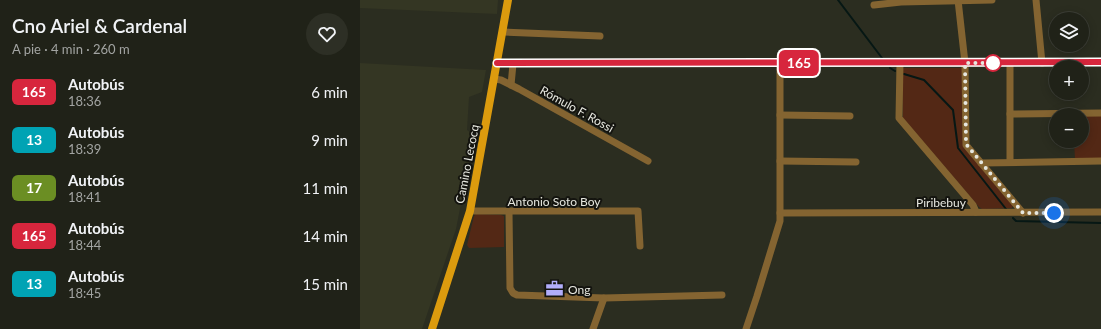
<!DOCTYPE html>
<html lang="es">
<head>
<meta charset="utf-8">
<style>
  :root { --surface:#202218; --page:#2d2f25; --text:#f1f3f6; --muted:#a2a4a2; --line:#3d3f37 }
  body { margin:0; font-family:Lato,sans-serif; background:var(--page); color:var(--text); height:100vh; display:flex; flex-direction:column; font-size:15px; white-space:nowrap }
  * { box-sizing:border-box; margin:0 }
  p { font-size:13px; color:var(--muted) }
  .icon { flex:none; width:22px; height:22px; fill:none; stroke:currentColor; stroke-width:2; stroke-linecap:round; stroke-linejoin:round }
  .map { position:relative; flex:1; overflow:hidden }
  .panel { display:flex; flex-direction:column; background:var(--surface); width:360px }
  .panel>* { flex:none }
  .badge { padding:0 8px; border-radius:6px; font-size:14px; line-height:26px }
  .controls { position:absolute; left:689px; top:12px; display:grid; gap:8px }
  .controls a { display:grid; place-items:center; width:40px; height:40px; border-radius:50%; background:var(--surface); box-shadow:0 2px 10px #0003,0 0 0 1px var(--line); font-size:20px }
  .you { position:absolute; width:20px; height:20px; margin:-10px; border:3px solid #fff; border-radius:50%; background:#1a73e8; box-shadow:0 0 0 6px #1a73e833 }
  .map>.badge { position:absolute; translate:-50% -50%; box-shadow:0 0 0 2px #fff }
  .round { display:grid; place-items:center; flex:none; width:42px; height:42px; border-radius:21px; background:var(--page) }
  .summary { display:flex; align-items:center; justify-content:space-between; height:68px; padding:0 12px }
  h1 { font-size:19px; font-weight:600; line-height:30px }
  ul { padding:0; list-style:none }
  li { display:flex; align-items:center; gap:12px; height:48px; padding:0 12px }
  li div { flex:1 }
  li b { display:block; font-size:15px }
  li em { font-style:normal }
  li .badge { min-width:44px; font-weight:700; text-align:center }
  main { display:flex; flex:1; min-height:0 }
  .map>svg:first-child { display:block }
  .built { fill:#343623 }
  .green { fill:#532815 }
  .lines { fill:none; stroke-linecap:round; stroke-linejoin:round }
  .stream { stroke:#061714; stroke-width:2 }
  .minor { stroke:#846431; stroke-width:7 }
  .major { stroke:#dc9b0e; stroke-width:8 }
  .line-casing { stroke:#fff; stroke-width:9 }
  .line { stroke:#d7263d; stroke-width:6 }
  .walk { stroke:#e6e7df; stroke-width:4; stroke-dasharray:0 7.2 }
  .stop-dot { fill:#fff; stroke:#d7263d; stroke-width:2 }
  .labels { text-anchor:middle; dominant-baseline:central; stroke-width:4; stroke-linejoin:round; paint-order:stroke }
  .street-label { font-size:12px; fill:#e6e7df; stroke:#14140f }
  .poi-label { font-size:12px; fill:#e6e7df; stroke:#14140f; text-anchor:start }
</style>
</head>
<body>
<main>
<section class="panel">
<div class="summary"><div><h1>Cno Ariel &amp; Cardenal</h1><p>A pie · 4 min · 260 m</p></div><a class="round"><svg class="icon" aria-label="heart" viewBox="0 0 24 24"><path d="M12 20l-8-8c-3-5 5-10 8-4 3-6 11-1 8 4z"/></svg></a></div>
<ul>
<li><span class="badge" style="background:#d7263d;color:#fff">165</span><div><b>Autobús</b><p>18:36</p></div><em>6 min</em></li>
<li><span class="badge" style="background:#00a3b4;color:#fff">13</span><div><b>Autobús</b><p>18:39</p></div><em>9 min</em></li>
<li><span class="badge" style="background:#6b8e23;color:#fff">17</span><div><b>Autobús</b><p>18:41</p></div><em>11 min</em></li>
<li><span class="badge" style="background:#d7263d;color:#fff">165</span><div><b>Autobús</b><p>18:44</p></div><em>14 min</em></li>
<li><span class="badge" style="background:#00a3b4;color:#fff">13</span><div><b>Autobús</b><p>18:45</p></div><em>15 min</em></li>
</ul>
</section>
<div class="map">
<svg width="741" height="329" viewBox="0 0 741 329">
  <rect width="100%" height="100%" fill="#2b2d20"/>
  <g class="built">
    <polygon points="0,0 138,0 137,14 0,8"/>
    <polygon points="0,63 126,70 122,92 109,97 107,130 114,135 106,178 96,229 62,329 0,329"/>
  </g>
  <g class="green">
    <polygon points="544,68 602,68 603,141 653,205 652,208 622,209 619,207 543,118 542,70"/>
    <polygon points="722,116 741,116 741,159 715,159 714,141 722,141"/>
    <polygon points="116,214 141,215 144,216 144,247 109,248 107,245 114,216"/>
  </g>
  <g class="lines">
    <g class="stream">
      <polyline points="478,0 522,58"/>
      <polyline points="530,68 535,71"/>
      <polyline points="544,74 564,80 593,110 598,148 646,209"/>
      <polyline points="653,218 656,221 741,223"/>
    </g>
    <g class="minor">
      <polyline points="598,0 605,63 606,145 663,213"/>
      <polyline points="676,0 682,63"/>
      <polyline points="514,5 541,2 632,0"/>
      <polyline points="143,32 240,36"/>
      <polyline points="137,63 741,62"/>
      <polyline points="540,63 539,118 613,205 616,212"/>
      <polyline points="134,79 141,80 159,89 288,161"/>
      <polyline points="151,85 153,64"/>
      <polyline points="650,114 741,113"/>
      <polyline points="420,115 490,116"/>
      <polyline points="420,161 496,162"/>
      <polyline points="650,162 650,63"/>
      <polyline points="621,163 741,161"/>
      <polyline points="110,211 278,211 280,246"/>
      <polyline points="149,212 150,288 153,293 157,295 244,298 362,295"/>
      <polyline points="420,213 741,212"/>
      <polyline points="233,329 244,298"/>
      <polyline points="386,329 397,296 420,221 420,63"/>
    </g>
    <polyline class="major" points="72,329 110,211 148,0"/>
  </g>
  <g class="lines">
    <defs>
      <polyline id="line" points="137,63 741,62"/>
    </defs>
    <use href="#line" class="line-casing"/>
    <use href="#line" class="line"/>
    <polyline class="walk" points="633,63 635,63 605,63 606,144 663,213 694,213"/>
  </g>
  <defs>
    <symbol id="office-bare" viewBox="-9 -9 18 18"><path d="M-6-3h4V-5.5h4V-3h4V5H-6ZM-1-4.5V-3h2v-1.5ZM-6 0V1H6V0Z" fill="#b1adfa" stroke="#14140f" stroke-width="2.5" paint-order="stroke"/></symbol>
  </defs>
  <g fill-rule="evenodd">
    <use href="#office-bare" x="182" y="276" width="25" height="25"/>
  </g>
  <circle class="stop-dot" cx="633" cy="63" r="8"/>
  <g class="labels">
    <g class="street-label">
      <text transform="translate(217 109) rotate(29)">Rómulo F. Rossi</text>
      <text transform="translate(107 164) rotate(-79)">Camino Lecocq</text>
      <text x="194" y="201">Antonio Soto Boy</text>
      <text x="581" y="202">Piribebuy</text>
    </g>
    <g class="poi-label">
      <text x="208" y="289">Ong</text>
    </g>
  </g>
</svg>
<div class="controls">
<a><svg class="icon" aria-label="layers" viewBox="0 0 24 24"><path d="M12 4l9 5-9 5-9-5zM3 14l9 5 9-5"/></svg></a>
<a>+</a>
<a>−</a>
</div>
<div class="you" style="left:694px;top:213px"></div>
<b class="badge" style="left:439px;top:63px;background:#d7263d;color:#fff">165</b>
</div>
</main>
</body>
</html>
